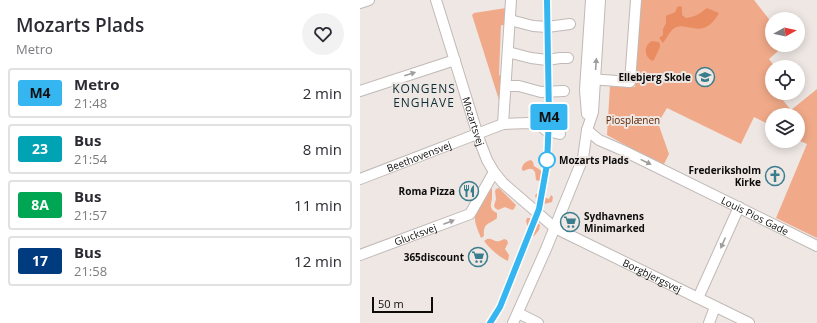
<!DOCTYPE html>
<html lang="en">
<head>
<meta charset="utf-8">
<style>
  :root { --surface:#fff; --page:#f2f2f3; --text:#2b2b33; --muted:#7c7c81; --line:#e1e1e2 }
  body { margin:0; font-family:"Open Sans",sans-serif; background:var(--page); color:var(--text); height:100vh; display:flex; flex-direction:column; font-size:15px; white-space:nowrap }
  * { box-sizing:border-box; margin:0 }
  p { font-size:13px; color:var(--muted) }
  .icon { flex:none; width:22px; height:22px; fill:none; stroke:currentColor; stroke-width:2; stroke-linecap:round; stroke-linejoin:round }
  .map { position:relative; flex:1; overflow:hidden }
  .drawer { display:flex; flex-direction:column; background:var(--surface); width:360px }
  .drawer>* { flex:none }
  .badge { padding:0 8px; border-radius:3px; font-size:14px; line-height:26px }
  .needle { width:26px; rotate:82deg }
  .tools { position:absolute; left:405px; top:12px; display:grid; gap:8px }
  .tools a { display:grid; place-items:center; width:40px; height:40px; border-radius:50%; background:var(--surface); box-shadow:0 2px 10px #0003; font-size:20px }
  .scale { position:absolute; left:12px; bottom:10px; width:61px; box-sizing:border-box; padding-left:4px; border:2px solid #0e0c0b; border-top:0; font-size:11px; line-height:14px; white-space:nowrap; color:#0e0c0b; -webkit-text-stroke:3px #eee7e4; paint-order:stroke }
  .map>.badge { position:absolute; translate:-50% -50%; box-shadow:0 0 0 2px #fff }
  .round { display:grid; place-items:center; flex:none; width:42px; height:42px; border-radius:21px; background:var(--page) }
  .head { display:flex; align-items:center; justify-content:space-between; height:68px; padding:0 16px }
  h1 { font-size:19px; font-weight:600; line-height:30px }
  ul { padding:0; list-style:none }
  li { display:flex; align-items:center; gap:12px; height:50px; margin:0 8px 6px; padding:0 8px; border:2px solid var(--line); border-radius:4px }
  li div { flex:1 }
  li b { display:block; font-size:15px }
  li em { font-style:normal }
  li .badge { min-width:44px; font-weight:700; text-align:center }
  main { display:flex; flex:1; min-height:0 }
  .map>svg:first-child { display:block }
  .green { fill:#f1aa89 }
  .forest { fill:#ea8c61 }
  .lines { fill:none; stroke-linecap:round; stroke-linejoin:round }
  .minor-casing { stroke:#c0b9b7; stroke-width:12 }
  .minor { stroke:#fff; stroke-width:10 }
  .oneway { fill:#9f9e9d }
  .line-casing { stroke:#fff; stroke-width:9 }
  .line { stroke:#36b6f1; stroke-width:6 }
  .stop-dot { fill:#fff; stroke:#36b6f1; stroke-width:2 }
  .labels { text-anchor:middle; dominant-baseline:central; stroke-width:4; stroke-linejoin:round; paint-order:stroke }
  .poi-label { font-size:10px; font-weight:bold; fill:#0e0c0b; stroke:#eee7e4; text-anchor:end }
  .park-label { font-size:10px; fill:#602604; stroke:#eee7e4 }
  .street-label { font-size:10px; fill:#0e0c0b; stroke:#eee7e4 }
  .stop-label { font-size:10px; font-weight:bold; fill:#0e0c0b; stroke:#eee7e4; text-anchor:start }
  .quarter-label { font-size:12px; letter-spacing:1px; fill:#0d2e36; stroke:#eee7e4 }
</style>
</head>
<body>
<main>
<section class="drawer">
<div class="head"><div><h1>Mozarts Plads</h1><p>Metro</p></div><a class="round"><svg class="icon" aria-label="heart" viewBox="0 0 24 24"><path d="M12 20l-8-8c-3-5 5-10 8-4 3-6 11-1 8 4z"/></svg></a></div>
<ul>
<li><span class="badge" style="background:#36b6f1;color:#111">M4</span><div><b>Metro</b><p>21:48</p></div><em>2 min</em></li>
<li><span class="badge" style="background:#00a3b4;color:#fff">23</span><div><b>Bus</b><p>21:54</p></div><em>8 min</em></li>
<li><span class="badge" style="background:#00a651;color:#fff">8A</span><div><b>Bus</b><p>21:57</p></div><em>11 min</em></li>
<li><span class="badge" style="background:#003b80;color:#fff">17</span><div><b>Bus</b><p>21:58</p></div><em>12 min</em></li>
</ul>
</section>
<div class="map">
<svg width="457" height="323" viewBox="0 0 457 323">
  <rect width="100%" height="100%" fill="#eee7e4"/>
  <g class="green">
    <polygon points="281,0 394,0 412,23 412,45 425,45 409,59 415,67 412,67 412,73 406,79 412,87 412,93 417,93 431,110 457,89 457,238 416,218 447,144 438,140 438,115 412,115 412,126 394,117 381,144 307,108 298,123 309,154 303,166 247,135 250,86 275,87"/>
    <polygon points="146,8 146,18 144,18 147,26 141,25 139,75 144,77 142,108 139,100 112,15 114,13"/>
    <path d="M 171,160 L 173,162 L 174,166 C 180,170 187,172 181,181 L 179,181 L 176,180 L 175,172 C 172,167 168,169 164,171 L 162,170 C 161,165 166,161 171,160 Z"/>
    <path d="M 129,187 L 132,189 C 132,192 132,196 132,199 C 130,206 130,210 137,213 L 137,218 C 129,225 123,222 124,236 L 121,238 C 118,230 114,223 115,214 Z"/>
    <polygon points="139,188 156,205 154,209 152,210 145,207 138,210 135,208 134,206 136,199 135,191 136,189"/>
    <polygon points="185,191 184,197 189,199 191,195 193,197 192,202 184,204 177,200 175,196 176,194"/>
    <polygon points="167,218 170,218 180,225 179,230 174,236 167,236 166,235 165,233 168,228 166,221"/>
    <path d="M 127,239 C 134,237 134,245 144,239 L 147,240 L 148,243 L 145,249 L 149,255 L 148,261 C 138,256 131,250 124,241 Z"/>
  </g>
  <g class="forest">
    <path d="M 320,6 L 322,7 L 322,15 L 326,18 C 335,17 339,14 347,8 L 359,13 C 342,44 325,17 312,30 C 309,33 306,39 303,43 L 299,38 L 303,35 L 303,29 L 306,23 L 306,16 C 312,12 315,16 317,7 Z"/>
    <path d="M 292,41 L 299,42 L 300,45 L 300,47 L 294,60 L 292,61 C 284,56 283,46 292,41 Z"/>
  </g>
  <g class="lines">
    <defs>
      <g id="minor">
        <path id="s1" d="M 76,0 L 120,142 L 127,160 L 134,172 L 143,183 L 195,228 L 389,323"/>
        <polyline points="0,3 9,0"/>
        <polyline points="150,20 173,26 187,27 210,24"/>
        <polyline points="148,52 171,58 187,60 200,58 208,58"/>
        <polyline points="230,79 270,82 276,0"/>
        <polyline points="146,86 159,86 181,92 204,91"/>
        <polyline points="0,91 95,60"/>
        <polyline points="227,114 225,90 231,0"/>
        <polyline points="143,124 168,123 179,125 187,131 200,134"/>
        <path id="s2" d="M 227,130 L 239,140 L 262,150 L 457,246"/>
        <path id="s3" d="M 0,179 L 143,124 L 151,0"/>
        <path id="s4" d="M 0,255 L 110,214 L 134,172"/>
        <polyline points="338,298 379,207"/>
        <polyline points="158,313 178,323"/>
        <polyline points="153,323 186,249 223,158 227,130 233,112 240,0"/>
        <polyline points="349,323 355,307"/>
      </g>
    </defs>
    <use href="#minor" class="minor-casing"/>
    <use href="#minor" class="minor"/>
  </g>
  <defs><path id="oneway-solid" d="M-6-.8H1V-3.2L6.5 0L1 3.2V.8H-6Z"/></defs>
  <g class="oneway">
    <use href="#oneway-solid" transform="translate(236 64) rotate(-86)"/>
    <use href="#oneway-solid" transform="translate(50 74) rotate(-18)"/>
    <use href="#oneway-solid" transform="translate(286 162) rotate(26)"/>
    <use href="#oneway-solid" transform="translate(89 222) rotate(-21)"/>
    <use href="#oneway-solid" transform="translate(363 243) rotate(114)"/>
  </g>
  <g class="lines">
    <defs>
      <polyline id="line" points="130,323 140,307 179,209 187,164 189,117 187,0"/>
    </defs>
    <use href="#line" class="line-casing"/>
    <use href="#line" class="line"/>
  </g>
  <defs>
    <symbol id="school-ring" viewBox="-11 -11 22 22"><circle r="9.5" fill="#eee7e4" stroke="#3a7e8d" stroke-width="1.5"/><path d="M0-5L7-2L0 1L-7-2ZM-4 1L0 2.5L4 1V4Q0 6-4 4Z" fill="#3a7e8d"/></symbol>
    <symbol id="church-ring" viewBox="-11 -11 22 22"><circle r="9.5" fill="#eee7e4" stroke="#3a7e8d" stroke-width="1.5"/><path d="M-1.2-6h2.4v3.5h3.3v2.4h-3.3V6h-2.4V-.1h-3.3v-2.4h3.3Z" fill="#3a7e8d"/></symbol>
    <symbol id="restaurant-ring" viewBox="-11 -11 22 22"><circle r="9.5" fill="#eee7e4" stroke="#3a7e8d" stroke-width="1.5"/><path d="M-5-6h1v4h1v-4h1v4h1v-4h1v5L-1.5 .5V6h-2V.5L-5-1ZM5-6V6H3V1.5H1.5Q1.5-4 5-6Z" fill="#3a7e8d"/></symbol>
    <symbol id="supermarket-ring" viewBox="-11 -11 22 22"><circle r="9.5" fill="#eee7e4" stroke="#3a7e8d" stroke-width="1.5"/><path d="M-6-5.5h2.5l.6 2H6L4.5 2H-2.5L-4.4-4H-6ZM-1.5 3.2a1.3 1.3 0 1 0 .1 0ZM3 3.2a1.3 1.3 0 1 0 .1 0Z" fill="#3a7e8d"/></symbol>
  </defs>
  <g fill-rule="evenodd">
    <use href="#school-ring" x="334" y="66" width="22" height="22"/>
    <use href="#church-ring" x="404" y="165" width="22" height="22"/>
    <use href="#restaurant-ring" x="98" y="180" width="22" height="22"/>
    <use href="#supermarket-ring" x="199" y="211" width="22" height="22"/>
    <use href="#supermarket-ring" x="107" y="246" width="22" height="22"/>
  </g>
  <circle class="stop-dot" cx="187" cy="160" r="8"/>
  <g class="labels">
    <g class="poi-label">
      <text x="331" y="77">Ellebjerg Skole</text>
      <text x="401" y="170">Frederiksholm<tspan x="401" dy="12">Kirke</tspan></text>
      <text x="95" y="191">Roma Pizza</text>
      <text x="224" y="216" text-anchor="start">Sydhavnens<tspan x="224" dy="12">Minimarked</tspan></text>
      <text x="104" y="257">365discount</text>
    </g>
    <g class="park-label">
      <text x="273" y="120">Piosplænen</text>
    </g>
    <g class="street-label">
      <text stroke="none"><textPath href="#s1" startOffset="127">Mozartsvej</textPath></text>
      <text stroke="none"><textPath href="#s3" startOffset="63">Beethovensvej</textPath></text>
      <text stroke="none"><textPath href="#s2" startOffset="189">Louis Pios Gade</textPath></text>
      <text stroke="none"><textPath href="#s4" startOffset="59">Glucksvej</textPath></text>
      <text stroke="none"><textPath href="#s1" startOffset="373">Borgbjergsvej</textPath></text>
    </g>
    <g class="stop-label">
      <text x="199" y="160">Mozarts Plads</text>
    </g>
    <g class="quarter-label">
      <text x="64" y="88">KONGENS<tspan x="64" dy="14">ENGHAVE</tspan></text>
    </g>
  </g>
</svg>
<div class="tools">
<a><svg class="needle" viewBox="-14 -14 28 28"><path d="M0-13l5 13h-10z" fill="#e53935"/><path d="M0 13l5-13h-10z" fill="#7c7c81"/></svg></a>
<a><svg class="icon" aria-label="locate" viewBox="0 0 24 24"><circle cx="12" cy="12" r="6"/><path d="M12 2v4M12 18v4M2 12h4M18 12h4"/></svg></a>
<a><svg class="icon" aria-label="layers" viewBox="0 0 24 24"><path d="M12 4l9 5-9 5-9-5zM3 14l9 5 9-5"/></svg></a>
</div>
<div class="scale">50 m</div>
<b class="badge" style="left:189px;top:117px;background:#36b6f1;color:#111">M4</b>
</div>
</main>
</body>
</html>
